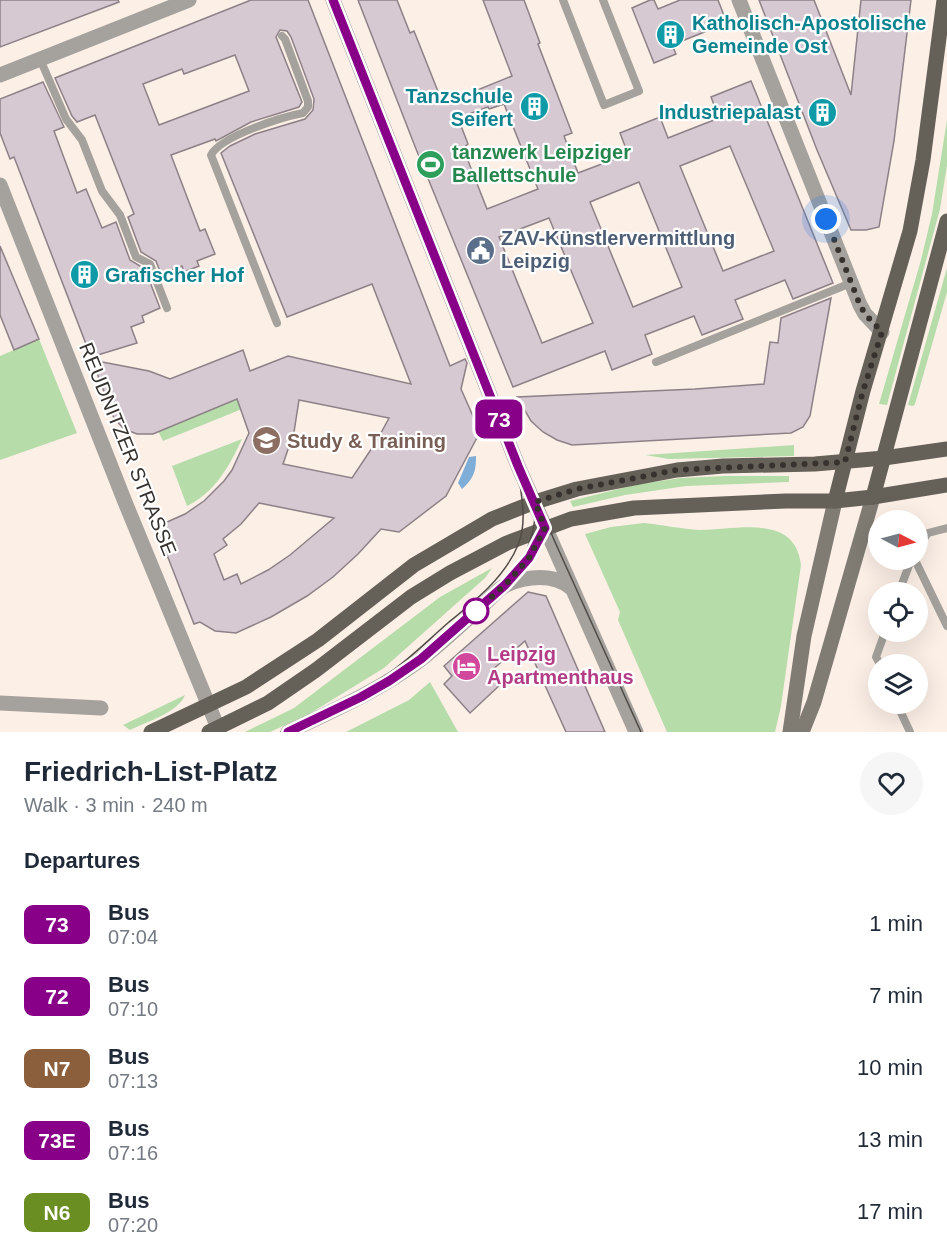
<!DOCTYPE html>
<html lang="en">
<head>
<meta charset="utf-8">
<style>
  :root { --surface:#fff; --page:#f6f6f7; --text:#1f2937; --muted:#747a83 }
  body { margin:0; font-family:Helvetica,sans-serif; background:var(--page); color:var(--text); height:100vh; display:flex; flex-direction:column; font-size:22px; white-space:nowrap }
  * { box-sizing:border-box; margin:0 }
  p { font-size:20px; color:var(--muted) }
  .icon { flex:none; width:33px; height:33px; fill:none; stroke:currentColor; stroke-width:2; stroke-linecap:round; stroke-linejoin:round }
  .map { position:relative; height:732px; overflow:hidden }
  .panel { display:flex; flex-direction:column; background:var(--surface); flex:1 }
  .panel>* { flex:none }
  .badge { padding:0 12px; border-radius:9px; font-size:21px; line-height:39px }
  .needle { width:39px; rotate:96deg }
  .buttons { position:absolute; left:868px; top:510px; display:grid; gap:12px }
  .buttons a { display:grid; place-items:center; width:60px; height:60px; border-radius:50%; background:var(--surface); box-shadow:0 6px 24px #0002; font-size:30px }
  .you { position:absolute; width:30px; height:30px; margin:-15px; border:4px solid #fff; border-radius:50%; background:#1a73e8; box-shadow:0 0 0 9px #1a73e833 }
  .map>.badge { position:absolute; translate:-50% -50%; box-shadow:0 0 0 3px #fff }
  h2 { padding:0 24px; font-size:22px; line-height:54px }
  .round { display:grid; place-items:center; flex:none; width:63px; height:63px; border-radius:32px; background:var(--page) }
  .head { display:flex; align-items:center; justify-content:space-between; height:102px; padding:0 24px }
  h1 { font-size:28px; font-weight:600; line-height:45px }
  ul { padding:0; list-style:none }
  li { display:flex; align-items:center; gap:18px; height:72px; padding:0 24px }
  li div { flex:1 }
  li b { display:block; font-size:22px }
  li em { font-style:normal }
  li .badge { min-width:66px; font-weight:700; text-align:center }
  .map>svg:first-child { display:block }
  .green { fill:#b6dcaa }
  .water { fill:#7eaed8 }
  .building { fill:#d7c9d1; stroke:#8d8188; stroke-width:1.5; fill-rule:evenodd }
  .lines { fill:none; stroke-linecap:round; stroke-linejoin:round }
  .service { stroke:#a5a29d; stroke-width:8 }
  .minor { stroke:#a5a29d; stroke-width:15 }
  .secondary { stroke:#807c74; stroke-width:15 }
  .primary { stroke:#666158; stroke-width:15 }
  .tram { stroke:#504a46; stroke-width:1.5 }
  .line-casing { stroke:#fff; stroke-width:14 }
  .line { stroke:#808; stroke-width:9 }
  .walk { stroke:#37322e; stroke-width:6; stroke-dasharray:0 10.8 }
  .stop-dot { fill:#fff; stroke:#808; stroke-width:3 }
  .labels { text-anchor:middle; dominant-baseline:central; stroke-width:4.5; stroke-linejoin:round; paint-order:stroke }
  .culture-label { font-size:20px; font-weight:bold; fill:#0d838f; stroke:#fff; text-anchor:start }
  .leisure-label { font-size:20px; font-weight:bold; fill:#27864d; stroke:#fff; text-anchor:start }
  .service-label { font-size:20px; font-weight:bold; fill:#4e5e75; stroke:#fff; text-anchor:start }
  .education-label { font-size:20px; font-weight:bold; fill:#785e54; stroke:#fff; text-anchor:start }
  .street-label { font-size:20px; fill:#37322e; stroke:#fff }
  .hotel-label { font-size:20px; font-weight:bold; fill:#b23c85; stroke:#fff; text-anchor:start }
</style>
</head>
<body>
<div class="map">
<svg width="947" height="732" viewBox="0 0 947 732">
  <rect width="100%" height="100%" fill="#fcefe6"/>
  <g class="green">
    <polygon points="947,120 947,165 940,209 887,405 879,404 921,260 932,214"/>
    <polygon points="947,268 947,292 915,404 913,406 908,405"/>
    <polygon points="39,339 77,433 0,460 0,356"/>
    <polygon points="238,399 242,409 163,441 158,431"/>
    <path d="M 242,439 C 229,467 215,492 187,506 L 172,466 Z"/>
    <polygon points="794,445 794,456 669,459 645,455"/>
    <polygon points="724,476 789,476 789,482 686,486 625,495 573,507 570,501 639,484 681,478"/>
    <path d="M 644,523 C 662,525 682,529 700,530 C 738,530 795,513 801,565 L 781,706 L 775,732 L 667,732 L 618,620 L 620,612 L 585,534 L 611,527 Z"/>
    <polygon points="492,568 485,578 384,668 309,714 270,732 245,732 294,708 440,597"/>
    <polygon points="430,682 458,732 346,732 409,700"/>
    <path d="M 185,695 C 179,712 146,722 130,730 L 123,725 Z"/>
  </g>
  <path class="water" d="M 476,456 C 476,471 474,478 462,489 L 458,483 L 469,457 Z"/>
  <g class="building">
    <polygon points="0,0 118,0 119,2 0,47"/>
    <path d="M 251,0 L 308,0 L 450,366 L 465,359 L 467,363 L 461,389 L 480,432 L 446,496 L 399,532 L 381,529 L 358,554 L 333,577 L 307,596 L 271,617 L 236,633 L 215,631 L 200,622 L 194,624 L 156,527 L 185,514 L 204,501 L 224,481 L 232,470 L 249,433 L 237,399 L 153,434 L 137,434 L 124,429 L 114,418 L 92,360 L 149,371 L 170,379 L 243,350 L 250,371 L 288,356 L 411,384 L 372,284 L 287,317 L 221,153 L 230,146 L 255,134 L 305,119 L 313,110 L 314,99 L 291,37 L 287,31 L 280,30 L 276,37 L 302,102 L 299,107 L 251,122 L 216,141 L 215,139 L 171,155 L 200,231 L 205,229 L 215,254 L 197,261 L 199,266 L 184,272 L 182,266 L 161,274 L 156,261 L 141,252 L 128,217 L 134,214 L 95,115 L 77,122 L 72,116 L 55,78 ZM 235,55 L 249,91 L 159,125 L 143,84 L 182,69 L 184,74 ZM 299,400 L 389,418 L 376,442 L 352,478 L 283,464 L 294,432 ZM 259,503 L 334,518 L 290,555 L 268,570 L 241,584 L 237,574 L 224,580 L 214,554 L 227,545 L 223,539 L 241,524 Z"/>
    <path d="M 358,0 L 397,0 L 410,33 L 414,31 L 443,104 L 512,76 L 483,0 L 524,0 L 540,43 L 538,44 L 572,133 L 564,136 L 578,173 L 628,154 L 620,133 L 660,117 L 668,138 L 719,118 L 711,97 L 751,81 L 833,283 L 793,299 L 785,280 L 735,300 L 743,319 L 702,335 L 694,316 L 645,335 L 652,354 L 612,370 L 605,351 L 513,387 L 416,149 ZM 504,104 L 538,189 L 487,209 L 463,148 L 468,144 L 458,118 L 488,107 L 489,109 ZM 730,146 L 774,251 L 723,271 L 680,166 ZM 639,182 L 682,287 L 633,307 L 590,202 ZM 549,218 L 593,323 L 542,343 L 499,237 Z"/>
    <polygon points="650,0 654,0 658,9 680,0 718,0 727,23 672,45 676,54 654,63 632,8"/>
    <polygon points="759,0 814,0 851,95 861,0 911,0 894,141 879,227 866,230 851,230 817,150"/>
    <polygon points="43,82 64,127 54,131 77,193 86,189 102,228 116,222 130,260 145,269 160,308 142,316 144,322 131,327 137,343 91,357 14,157 10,159 0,133 0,99"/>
    <polygon points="0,246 39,339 14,350 0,315"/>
    <polygon points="831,298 810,416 803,427 791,433 572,445 557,440 543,432 531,421 517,397 695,389 764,384 770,342 778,343 781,318"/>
    <polygon points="528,592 546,596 605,732 566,732 525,641 490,672 501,684 470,713 444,684 452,676 444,666"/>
  </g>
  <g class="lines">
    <g class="service">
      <polyline points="563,0 604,105 639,91 603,0"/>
      <polyline points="40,59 66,119 82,140 102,191 120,215 136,257 150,264 167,308"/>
      <path d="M 277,323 L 211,155 C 221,136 282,117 303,113 L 308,107 L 308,101 L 285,39 L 282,36"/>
      <polyline points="656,362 851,283"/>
      <polyline points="918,547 928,533 947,528"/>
      <polyline points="915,560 947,626"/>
      <polyline points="508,582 529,558 543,531"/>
      <polyline points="899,592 911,560"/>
      <polyline points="880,664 876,657 885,632"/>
      <polyline points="897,704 910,732"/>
    </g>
    <g class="minor">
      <polyline points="333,0 518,466 636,732"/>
      <polyline points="739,0 860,305 865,314 882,332"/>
      <polyline points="0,75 189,0"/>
      <polyline points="0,185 125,502 218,728"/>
      <polyline points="0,703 101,708"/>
      <path d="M 288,732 C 334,710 380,690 420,660 C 443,642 464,622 485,603 C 492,597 499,588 506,585 C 526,576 554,573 571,588"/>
    </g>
    <g class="secondary">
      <polyline points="790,732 804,636 835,501"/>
      <polyline points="802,732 814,702 873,497"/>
    </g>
    <g class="primary">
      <polyline points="873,497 947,221"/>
      <polyline points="835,501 863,391 910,231 923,160 944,0"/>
      <polyline points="151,732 246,687 318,640 414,565 492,519 535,502 577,489 677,470 723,466 815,464 884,458 947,449"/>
      <polyline points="209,732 268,703 316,670 411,597 450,573 507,543 571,519 634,508 786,501 835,501 873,497 947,485"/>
    </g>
    <g class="tram">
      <polyline points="337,0 496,404 555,542 641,732"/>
      <path d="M 481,605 C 514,576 538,548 535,501"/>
      <polyline points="359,701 381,689 396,677"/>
      <path d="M 281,732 C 316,716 350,699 382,678 C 406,663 427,641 449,622 C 475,601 505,577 518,545 C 527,523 522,499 519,477"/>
    </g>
  </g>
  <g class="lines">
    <defs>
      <polyline id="line" points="288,732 361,697 389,681 421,659 505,585 529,558 545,528 518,466 333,0"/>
    </defs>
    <use href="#line" class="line-casing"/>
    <use href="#line" class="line"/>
    <polyline class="walk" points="476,611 505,585 529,558 545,528 535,502 577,489 677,470 845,462 863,391 882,332 865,314 860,305 826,219"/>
  </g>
  <defs>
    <symbol id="building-disc" viewBox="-11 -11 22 22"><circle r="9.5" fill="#0f9aa8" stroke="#fff"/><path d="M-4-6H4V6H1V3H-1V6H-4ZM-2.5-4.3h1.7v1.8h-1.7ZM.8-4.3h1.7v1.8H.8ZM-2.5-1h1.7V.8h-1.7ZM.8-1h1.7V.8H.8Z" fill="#fff"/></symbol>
    <symbol id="stadium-disc" viewBox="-11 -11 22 22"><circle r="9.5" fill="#2e9e5b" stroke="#fff"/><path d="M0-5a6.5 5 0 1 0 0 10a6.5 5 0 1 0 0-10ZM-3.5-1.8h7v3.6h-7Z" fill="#fff"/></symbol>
    <symbol id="civic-disc" viewBox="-11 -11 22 22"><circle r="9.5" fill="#5c6f8a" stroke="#fff"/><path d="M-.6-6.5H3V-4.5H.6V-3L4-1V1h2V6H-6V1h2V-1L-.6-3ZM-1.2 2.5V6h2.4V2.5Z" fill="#fff"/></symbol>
    <symbol id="university-disc" viewBox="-11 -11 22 22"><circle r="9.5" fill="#8d6e63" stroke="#fff"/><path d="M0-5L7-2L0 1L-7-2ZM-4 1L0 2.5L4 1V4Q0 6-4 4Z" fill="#fff"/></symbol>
    <symbol id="hotel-disc" viewBox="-11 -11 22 22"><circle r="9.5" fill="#d1479c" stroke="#fff"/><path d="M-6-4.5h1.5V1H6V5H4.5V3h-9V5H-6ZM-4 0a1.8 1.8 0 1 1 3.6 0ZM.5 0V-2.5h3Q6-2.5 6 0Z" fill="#fff"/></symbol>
  </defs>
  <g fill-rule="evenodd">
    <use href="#building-disc" x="654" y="18" width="33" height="33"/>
    <use href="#building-disc" x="518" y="90" width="33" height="33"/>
    <use href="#building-disc" x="806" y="96" width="33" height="33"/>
    <use href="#stadium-disc" x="414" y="148" width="33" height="33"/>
    <use href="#civic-disc" x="464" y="234" width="33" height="33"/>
    <use href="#building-disc" x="68" y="258" width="33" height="33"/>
    <use href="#university-disc" x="250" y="424" width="33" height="33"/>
    <use href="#hotel-disc" x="450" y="650" width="33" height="33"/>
  </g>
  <circle class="stop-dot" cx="476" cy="611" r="12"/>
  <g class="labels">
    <g class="culture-label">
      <text x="692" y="23">Katholisch-Apostolische<tspan x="692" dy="23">Gemeinde Ost</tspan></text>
      <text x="513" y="96" text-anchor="end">Tanzschule<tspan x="513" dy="23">Seifert</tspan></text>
      <text x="801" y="112" text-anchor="end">Industriepalast</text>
      <text x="105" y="275">Grafischer Hof</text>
    </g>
    <g class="leisure-label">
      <text x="452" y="152">tanzwerk Leipziger<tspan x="452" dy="23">Ballettschule</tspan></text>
    </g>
    <g class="service-label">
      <text x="501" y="238">ZAV-Künstlervermittlung<tspan x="501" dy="23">Leipzig</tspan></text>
    </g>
    <g class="education-label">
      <text x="287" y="441">Study &amp; Training</text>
    </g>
    <g class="street-label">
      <text transform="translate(128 449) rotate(68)">REUDNITZER STRASSE</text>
    </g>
    <g class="hotel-label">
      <text x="487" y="654">Leipzig<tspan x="487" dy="23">Apartmenthaus</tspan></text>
    </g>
  </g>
</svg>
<div class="buttons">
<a><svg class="needle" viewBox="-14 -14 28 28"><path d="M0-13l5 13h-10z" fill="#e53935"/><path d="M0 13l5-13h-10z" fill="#747a83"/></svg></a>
<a><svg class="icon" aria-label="locate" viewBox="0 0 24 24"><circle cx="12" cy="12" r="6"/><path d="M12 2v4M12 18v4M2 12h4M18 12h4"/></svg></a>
<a><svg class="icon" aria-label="layers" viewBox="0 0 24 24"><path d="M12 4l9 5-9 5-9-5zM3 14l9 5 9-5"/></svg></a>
</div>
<div class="you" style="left:826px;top:219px"></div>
<b class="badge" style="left:499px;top:419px;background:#808;color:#fff">73</b>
</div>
<section class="panel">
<div class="head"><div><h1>Friedrich-List-Platz</h1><p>Walk · 3 min · 240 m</p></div><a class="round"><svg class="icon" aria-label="heart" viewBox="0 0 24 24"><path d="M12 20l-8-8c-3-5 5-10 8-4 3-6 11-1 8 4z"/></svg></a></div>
<h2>Departures</h2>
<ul>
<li><span class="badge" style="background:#808;color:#fff">73</span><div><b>Bus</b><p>07:04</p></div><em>1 min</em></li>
<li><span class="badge" style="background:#808;color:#fff">72</span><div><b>Bus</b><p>07:10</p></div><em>7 min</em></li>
<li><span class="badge" style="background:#8b5e3c;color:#fff">N7</span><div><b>Bus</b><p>07:13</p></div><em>10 min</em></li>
<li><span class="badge" style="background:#808;color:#fff">73E</span><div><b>Bus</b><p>07:16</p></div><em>13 min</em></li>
<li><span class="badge" style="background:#6b8e23;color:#fff">N6</span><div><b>Bus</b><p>07:20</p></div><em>17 min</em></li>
</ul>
</section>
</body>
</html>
